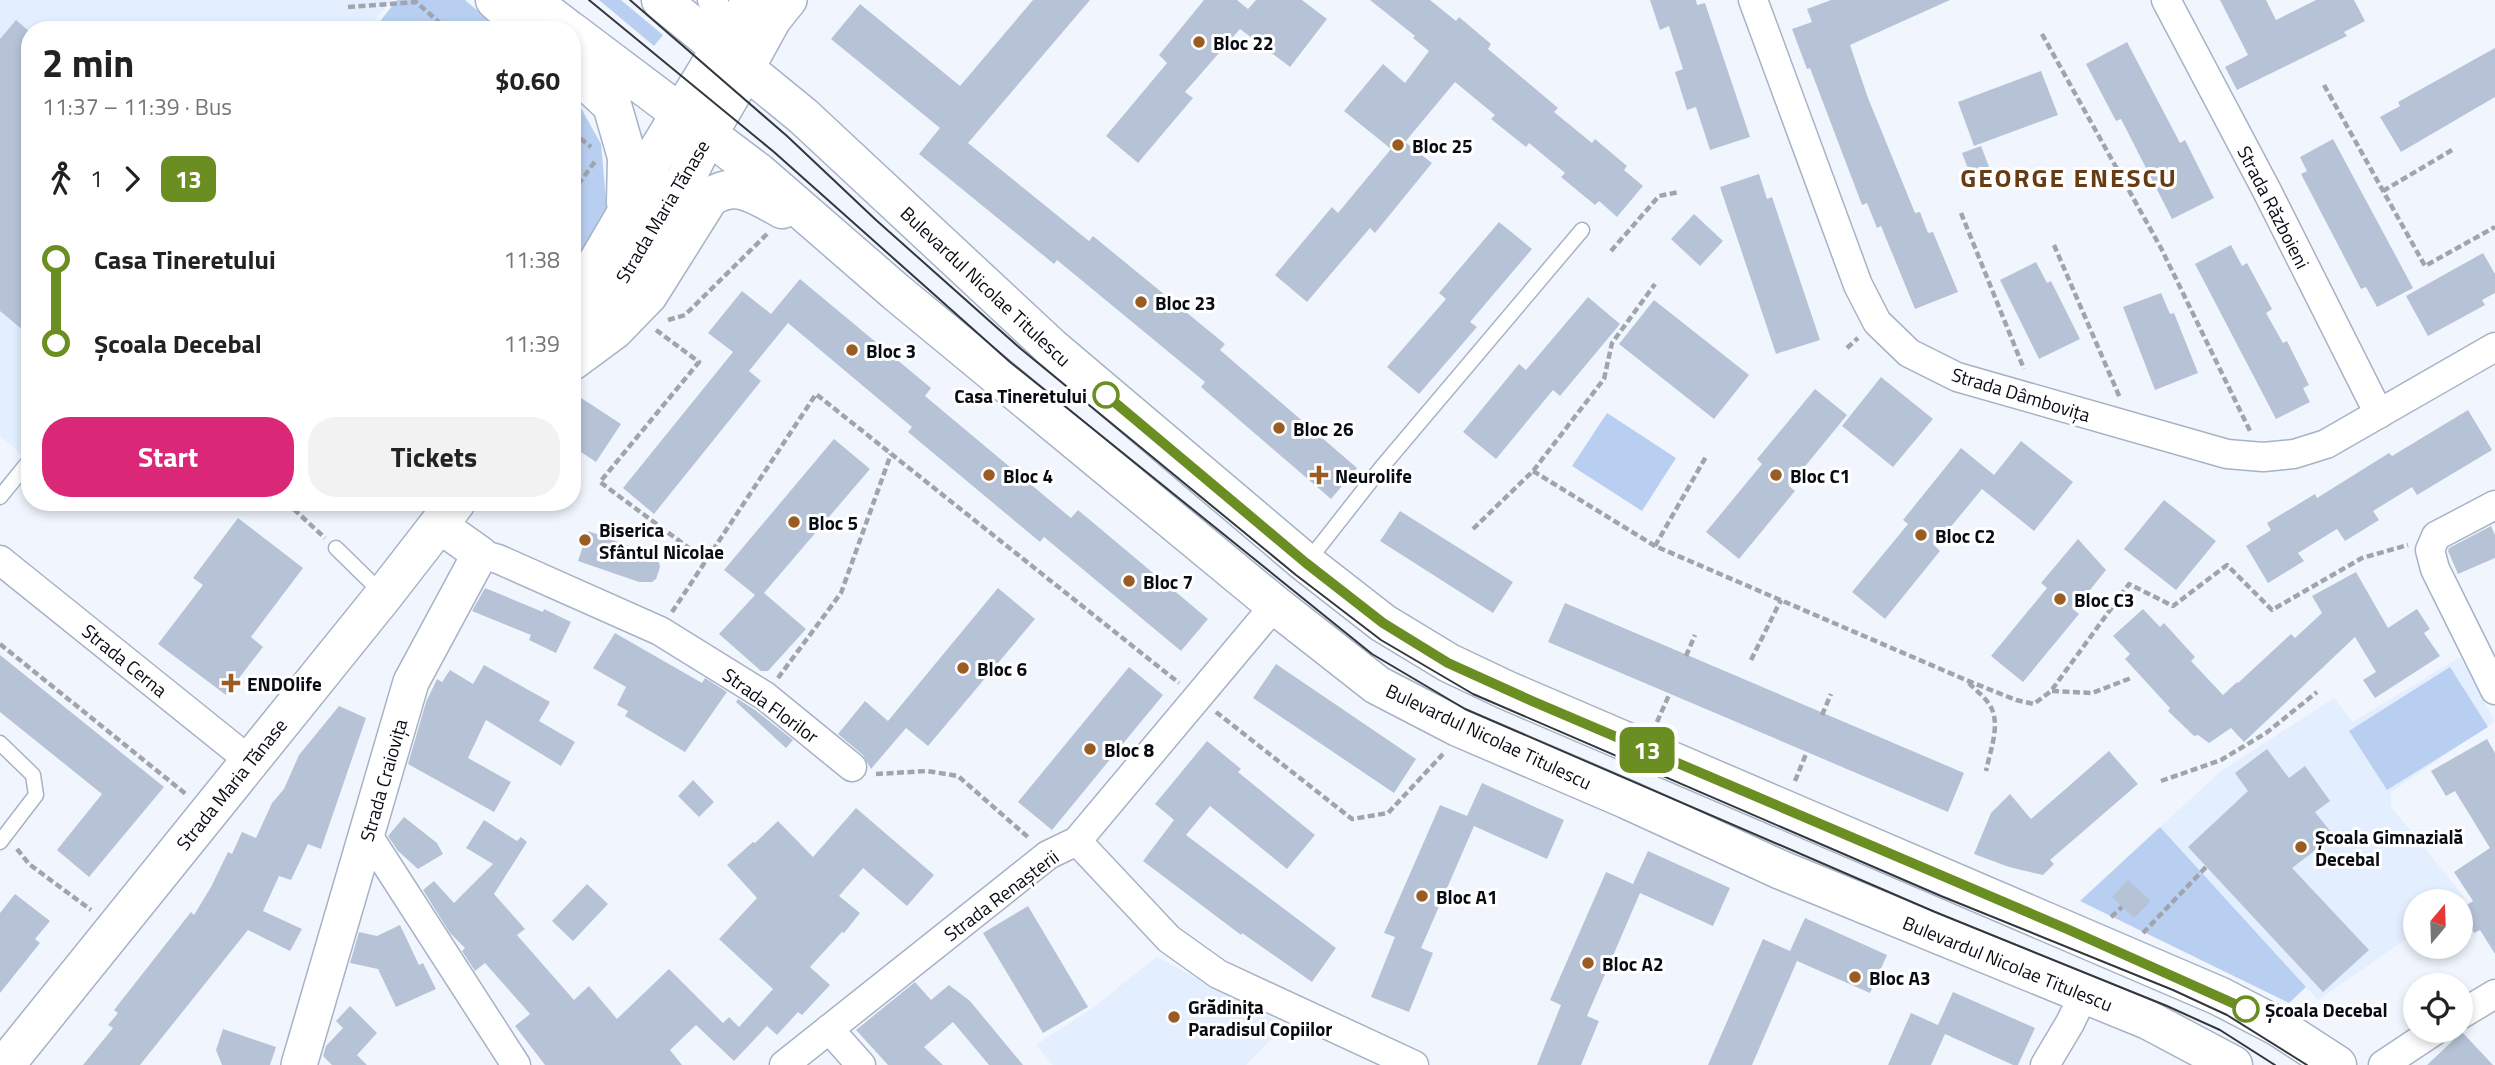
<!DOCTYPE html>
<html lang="en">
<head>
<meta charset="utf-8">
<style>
  :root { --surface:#fff; --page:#f2f2f2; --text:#222; --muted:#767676; --accent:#db2777 }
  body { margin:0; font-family:"Titillium Web",sans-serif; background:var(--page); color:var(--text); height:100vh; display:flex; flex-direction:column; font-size:26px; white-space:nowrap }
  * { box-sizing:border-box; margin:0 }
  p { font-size:23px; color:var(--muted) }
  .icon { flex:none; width:38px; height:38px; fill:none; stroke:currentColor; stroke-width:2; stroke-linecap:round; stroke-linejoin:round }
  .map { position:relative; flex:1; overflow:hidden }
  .side { position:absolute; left:21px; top:21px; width:560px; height:490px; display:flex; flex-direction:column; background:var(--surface); border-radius:28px; box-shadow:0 4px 10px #0003 }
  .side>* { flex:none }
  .badge { padding:0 14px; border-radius:10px; font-size:24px; line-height:46px }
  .needle { width:46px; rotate:19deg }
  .buttons { position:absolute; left:2403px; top:889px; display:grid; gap:14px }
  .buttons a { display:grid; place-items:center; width:70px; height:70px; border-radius:50%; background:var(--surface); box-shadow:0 4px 10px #0003; font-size:35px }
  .map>.badge { position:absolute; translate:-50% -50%; box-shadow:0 0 0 4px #fff }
  .legs { display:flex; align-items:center; gap:10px; height:77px; padding:0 21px; font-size:23px }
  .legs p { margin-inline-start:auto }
  .summary { display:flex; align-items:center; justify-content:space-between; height:119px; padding:0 21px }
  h1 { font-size:38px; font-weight:700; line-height:52px }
  .button { display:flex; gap:14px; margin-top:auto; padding:14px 21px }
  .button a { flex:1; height:80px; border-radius:28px; background:var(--accent); color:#fff; font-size:28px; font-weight:700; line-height:80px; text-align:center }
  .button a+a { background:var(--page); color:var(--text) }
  ul { padding:0 21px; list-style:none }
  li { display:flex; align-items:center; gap:24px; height:84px; font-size:26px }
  li i { display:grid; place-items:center; width:10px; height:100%; margin:0 9px; background:currentColor }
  li i::after { content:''; width:18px; height:18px; margin:-9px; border:5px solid; border-radius:50%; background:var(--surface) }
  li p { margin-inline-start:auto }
  li:first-child i { background:linear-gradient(#0000 50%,currentColor 0) }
  li:last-child i { background:linear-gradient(currentColor 50%,#0000 0) }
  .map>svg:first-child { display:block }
  .built { fill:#e3eefe }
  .green { fill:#b8cff2 }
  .building { fill:#b6c3d7 }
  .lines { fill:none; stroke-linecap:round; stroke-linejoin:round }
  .service-casing { stroke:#a6b2c6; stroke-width:17 }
  .minor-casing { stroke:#a6b2c6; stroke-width:31 }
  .tertiary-casing { stroke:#a6b2c6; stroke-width:38 }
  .secondary-casing { stroke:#a6b2c6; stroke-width:41 }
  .path { stroke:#a0a5ac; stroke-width:4.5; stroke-dasharray:7 3.5; stroke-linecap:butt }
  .service { stroke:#fff; stroke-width:14 }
  .minor { stroke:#fff; stroke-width:28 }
  .tertiary { stroke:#fff; stroke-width:35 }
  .secondary { stroke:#fff; stroke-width:38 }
  .tram { stroke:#32363d; stroke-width:2 }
  .line-1-casing { stroke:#fff; stroke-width:16 }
  .line-1 { stroke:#6b8e23; stroke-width:10 }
  .poi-dot { fill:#9b5c23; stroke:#fff; stroke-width:2.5 }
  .stop-1-dot { fill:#fff; stroke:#6b8e23; stroke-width:3.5 }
  .labels { text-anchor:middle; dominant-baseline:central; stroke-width:6; stroke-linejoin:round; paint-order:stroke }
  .poi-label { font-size:19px; font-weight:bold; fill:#090d13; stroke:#fff; text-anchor:start }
  .street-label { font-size:19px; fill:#090d13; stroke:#fff }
  .stop-label { font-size:19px; font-weight:bold; fill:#090d13; stroke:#fff; text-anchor:end }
  .district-label { font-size:26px; font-weight:bold; letter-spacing:2px; fill:#673b14; stroke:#fff }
</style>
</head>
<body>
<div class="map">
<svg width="2495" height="1065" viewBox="0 0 2495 1065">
  <rect width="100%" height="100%" fill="#f1f6fe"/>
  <g class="built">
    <polygon points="0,0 391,0 367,30 30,30 30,443 21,454 0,436"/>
    <polygon points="2460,657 2495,721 2391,792 2391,807 2465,898 2460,901 2415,901 2415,933 2318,1000 2160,827 2220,772 2334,698 2353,722"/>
    <polygon points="1157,957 1285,1025 1246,1065 1053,1065 1036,1045 1091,1009"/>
  </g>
  <g class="green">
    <polygon points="397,0 465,0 500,30 373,30"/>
    <polygon points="599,0 621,0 663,35 654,46"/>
    <polygon points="572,92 601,144 607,209 572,267"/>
    <polygon points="1607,413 1676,458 1642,511 1572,466"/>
    <polygon points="2450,667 2488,727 2387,790 2349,731"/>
    <polygon points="2160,827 2306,987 2289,1003 2080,901"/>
  </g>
  <g class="building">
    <polygon points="1033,0 1090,0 968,143 1089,241 1093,236 1225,344 1220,350 1357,468 1331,499 1201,387 1205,382 1057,260 1054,264 919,154 940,128 831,39 860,4 960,86"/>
    <polygon points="1204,0 1237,0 1248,9 1256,0 1302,0 1327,19 1290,67 1240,29 1185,92 1193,98 1138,163 1106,136 1167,63 1159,55"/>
    <polygon points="1370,0 1430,0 1456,21 1459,17 1491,44 1488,49 1558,108 1554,112 1592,143 1595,139 1627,166 1624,170 1643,186 1617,217 1599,201 1595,205 1561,177 1565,173 1529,143 1526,147 1491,119 1495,115 1455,82 1405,142 1432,163 1375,233 1370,228 1307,302 1275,275 1332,207 1338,213 1391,149 1344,111 1383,64 1405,83 1429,51 1413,38 1415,36"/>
    <polygon points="1650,0 1696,0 1697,5 1705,3 1750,137 1710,150 1696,107 1687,110 1675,72 1683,69 1669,26 1660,30"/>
    <polygon points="1831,0 1950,0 1850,45 1868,98 1915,213 1920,212 1928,233 1933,232 1958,292 1915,309 1881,226 1877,228 1867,203 1862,205 1810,68 1807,69 1792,29 1812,22 1807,9"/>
    <polygon points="2220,0 2266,0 2276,20 2316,0 2354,0 2365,21 2344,32 2347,36 2237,90 2225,67 2248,55"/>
    <polygon points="16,20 30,32 30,336 0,311 0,39"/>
    <polygon points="2127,42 2180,143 2185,140 2214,198 2172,219 2121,119 2116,121 2086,64"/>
    <polygon points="2495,48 2495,97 2401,152 2380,117 2400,106 2398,102"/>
    <polygon points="2041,71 2058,115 1974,146 1958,102"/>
    <polygon points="2333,139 2413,288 2377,307 2366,287 2361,289 2301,174 2307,171 2300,157"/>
    <polygon points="1981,146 1991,172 1972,179 1962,153"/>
    <polygon points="1759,174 1767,199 1772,197 1820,340 1776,354 1720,187"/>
    <polygon points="1694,214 1723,241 1700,266 1671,239"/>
    <polygon points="1499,222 1532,249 1470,322 1477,327 1419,394 1387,367 1446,299 1439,293"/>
    <polygon points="2231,245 2242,266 2247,263 2272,309 2266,313 2283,343 2287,341 2309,385 2303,388 2310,402 2276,419 2195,264"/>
    <polygon points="2483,253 2495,274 2495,293 2482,300 2485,305 2428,336 2406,296"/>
    <polygon points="2036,262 2047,283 2051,281 2080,339 2039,359 2000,280"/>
    <polygon points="800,279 931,388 925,396 1071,518 1078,510 1208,619 1181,651 1044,537 1040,542 908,432 912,427 788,323 749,371 761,381 654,514 623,488 733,352 708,333 742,291 771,314"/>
    <polygon points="2161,293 2170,314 2174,313 2198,373 2155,390 2123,307"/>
    <polygon points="1588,297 1620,324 1560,396 1553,390 1496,459 1463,432 1519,364 1526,370"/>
    <polygon points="1654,300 1749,375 1714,419 1619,344"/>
    <polygon points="1881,377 1933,419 1893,467 1842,426"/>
    <polygon points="1815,389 1847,415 1789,486 1795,491 1739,559 1706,532 1762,464 1757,459"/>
    <polygon points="572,392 621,424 596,462 572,446"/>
    <polygon points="2468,410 2492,450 2417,495 2412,487 2373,511 2379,520 2345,541 2337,529 2298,553 2304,561 2268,583 2246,546 2271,530 2267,523 2315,494 2317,498 2389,453 2392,456"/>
    <polygon points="834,439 870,469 764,593 806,629 768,671 761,671 719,634 755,595 724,570"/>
    <polygon points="2021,441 2073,482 2034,531 1982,489 1935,546 1940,551 1885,619 1852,592 1908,524 1903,520 1961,448 1994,475"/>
    <polygon points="2164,500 2216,541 2176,590 2124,549"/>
    <polygon points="1400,511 1513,582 1493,613 1380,541"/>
    <polygon points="238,518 303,568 251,637 263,647 226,695 158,644 203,585 193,578"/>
    <polygon points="2491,526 2495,535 2495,558 2458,574 2448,551 2449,548"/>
    <polygon points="588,531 651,554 659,562 660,567 656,579 652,582 639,582 578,561"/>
    <polygon points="2078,539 2106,570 2074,610 2079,614 2023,682 1991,656 2047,588 2041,583"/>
    <polygon points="2356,572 2388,628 2417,609 2430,629 2424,633 2440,656 2375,698 2363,680 2376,672 2355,637 2244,742 2231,728 2209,743 2198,735 2194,736 2168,711 2170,708 2125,659 2130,654 2113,636 2143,609 2160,627 2164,623 2195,657 2191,661 2223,695 2237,682 2238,683 2291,634 2295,638 2322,613 2312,596"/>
    <polygon points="485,588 543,612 544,609 571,622 556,653 529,640 531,635 472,611"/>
    <polygon points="998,588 1035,619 928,746 906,728 871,769 863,755 838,734 865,701 888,721"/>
    <polygon points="1565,603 1964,773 1948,812 1548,642"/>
    <polygon points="615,633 702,683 705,678 727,692 685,752 625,716 628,711 617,705 626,687 593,668"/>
    <polygon points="0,655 164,787 89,877 57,850 102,794 0,712"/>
    <polygon points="1276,664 1416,759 1394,793 1253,698"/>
    <polygon points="484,665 550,702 539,721 575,742 561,766 486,720 468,758 511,782 494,812 408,764 426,702 437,679 442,682 450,670 473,684"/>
    <polygon points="1129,667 1163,695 1052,830 1018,802"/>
    <polygon points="738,699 755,710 793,740 786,748 736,702"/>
    <polygon points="339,706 366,718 321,849 308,844 291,880 279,876 263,911 302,929 290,951 248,930 140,1065 83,1065 113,1028 108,1025 118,1013 114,1010 191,912 194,915 211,887 228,852 232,854 242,832 256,838 272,803 284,789 299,755"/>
    <polygon points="2487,739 2495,753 2495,954 2480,930 2474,933 2460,911 2460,909 2473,901 2454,872 2490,848 2455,791 2446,796 2431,771"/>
    <polygon points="1207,741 1241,769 1238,772 1315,835 1287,869 1210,806 1186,835 1336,948 1312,982 1242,933 1241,935 1143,861 1174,820 1155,804"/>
    <polygon points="2267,749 2289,778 2305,766 2330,801 2315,812 2334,836 2292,868 2369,950 2323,992 2188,847 2248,791 2235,773"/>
    <polygon points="2109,751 2138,784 2050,860 2054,864 2043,875 2009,867 1974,854 1991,813 2010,794 2031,819"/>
    <polygon points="693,780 714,802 699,817 678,796"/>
    <polygon points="1482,783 1564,820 1547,859 1474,826 1421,948 1433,953 1409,1012 1371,997 1395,937 1384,933 1440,805 1467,816"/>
    <polygon points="856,808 934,875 907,906 863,868 839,896 860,913 844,933 842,932 810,967 830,985 802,1015 798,1012 777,1035 767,1026 734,1061 696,1025 670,1050 682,1065 545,1065 515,1026 530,1014 485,963 475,971 462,951 465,948 450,933 423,890 434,881 454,903 493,864 466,848 484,820 517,841 521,837 527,842 494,894 525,929 517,935 574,1000 589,986 617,1019 669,969 723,1023 729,1017 739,1027 773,989 719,939 757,898 727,865 753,842 755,843 778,821 813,857"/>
    <polygon points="404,817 437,843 443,854 418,869 398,851 388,836"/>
    <polygon points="1648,851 1730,888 1713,926 1640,893 1587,1016 1599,1021 1581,1065 1537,1065 1561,1005 1550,1000 1606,872 1633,884"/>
    <polygon points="2128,880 2151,901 2134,918 2112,897"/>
    <polygon points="587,884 608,904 573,941 552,921"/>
    <polygon points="15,894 50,921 35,939 40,943 0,993 0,913"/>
    <polygon points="1028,906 1088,1007 1043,1033 983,933"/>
    <polygon points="1805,918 1887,955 1870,993 1797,961 1752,1065 1708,1065 1763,939 1790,951"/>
    <polygon points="400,925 419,965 423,963 436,989 396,1007 378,969 350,963 359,932 377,936"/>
    <polygon points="915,982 931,1000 949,985 970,1001 1023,1065 989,1065 953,1022 924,1047 943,1065 888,1065 856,1030"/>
    <polygon points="1953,992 2035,1028 2018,1065 2013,1065 1945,1034 1931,1065 1888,1065 1911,1013 1938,1025"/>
    <polygon points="350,1006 377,1033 357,1055 367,1065 332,1065 323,1056 326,1046 343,1028 336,1021"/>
    <polygon points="223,1029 276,1047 270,1065 222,1065 216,1050"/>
    <polygon points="2462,1032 2493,1065 2427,1065"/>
  </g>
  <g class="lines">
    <defs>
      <g id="service">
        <polyline points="0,497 30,460"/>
        <polyline points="336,548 383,594"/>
        <polyline points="1308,561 1381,468 1582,230"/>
        <polyline points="0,743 33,775 36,795 0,842"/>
      </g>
      <g id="minor">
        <polyline points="712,0 737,51"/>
        <polyline points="1753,0 1858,285 1877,322 1909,353 1957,377 2227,454 2263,457 2294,454 2326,444 2495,347"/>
        <polyline points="2166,0 2267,191 2379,414"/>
        <polyline points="2495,505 2436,536 2430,550 2435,569 2495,690"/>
        <polyline points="480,554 498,559 660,631 765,696 852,767"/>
        <polyline points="0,560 250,761"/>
        <polyline points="367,834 516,1065"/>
        <polyline points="1077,841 1169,939 1218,974 1414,1065"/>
        <polyline points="2460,1015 2495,994"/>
        <polyline points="829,1029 861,1065"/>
        <polyline points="784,1065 1048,855 1077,841 1275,605"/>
        <polyline points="2045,1065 2070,1023 2084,994"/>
        <polyline points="2383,1065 2434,1031"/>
      </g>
      <g id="tertiary">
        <polyline points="721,48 750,0"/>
        <polyline points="746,69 773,20 789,0"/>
        <polyline points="299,1065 411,682 480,554 439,525"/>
      </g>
      <g id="secondary">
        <polyline points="495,0 529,30"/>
        <polyline points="530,0 569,30"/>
        <polyline points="661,0 803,116 1052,348 1306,563 1383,623 1449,663 1506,690 2219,996 2277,1026 2337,1065"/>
        <polyline points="572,32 759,173 896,292 1275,605 1377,685 1458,727 1626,799 1781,870 2148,1020 2233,1065"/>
        <polyline points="572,68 612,105 627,157 626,203"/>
        <polyline points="572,306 627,212 654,157 721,48"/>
        <polyline points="583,336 685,180 708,134 746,69"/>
        <path d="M 572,361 L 614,330 L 648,295 L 709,198 C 737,179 756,195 782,209"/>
        <polyline points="5,1065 384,595 456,502"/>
      </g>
    </defs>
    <use href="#service" class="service-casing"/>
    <use href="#minor" class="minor-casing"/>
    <use href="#tertiary" class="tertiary-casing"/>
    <use href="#secondary" class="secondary-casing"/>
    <g class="path">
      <polyline points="348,7 416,2 448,30"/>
      <polyline points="2042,34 2161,248 2251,433"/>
      <polyline points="2324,85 2425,266 2495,227"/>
      <polyline points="572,132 591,147"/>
      <polyline points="2383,191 2452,150"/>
      <polyline points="572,193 596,160"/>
      <polyline points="1961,213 2024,369"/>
      <polyline points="2054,245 2120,398"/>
      <polyline points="1611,251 1659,196 1679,192"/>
      <polyline points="668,320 685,315 768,233"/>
      <polyline points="656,330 699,362 600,482 705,560"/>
      <polyline points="1847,348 1858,338"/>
      <polyline points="1533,471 1655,546 1966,680 2016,700 2034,704 2051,691 2129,584 2173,606 2227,565 2272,610 2362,558 2408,545"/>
      <polyline points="286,502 325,538"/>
      <polyline points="1473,529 1533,471 1604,379 1612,343 1655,284"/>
      <polyline points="1655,546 1707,455"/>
      <polyline points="672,612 816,394 1179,683"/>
      <polyline points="0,644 187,795"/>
      <polyline points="1686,656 1695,635"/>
      <polyline points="1751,660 1781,600"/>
      <polyline points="778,678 841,593 891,454"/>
      <path d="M 1969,683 C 1975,690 1984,696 1989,704 C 2002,722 1990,751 1986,771"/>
      <polyline points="2052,691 2092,693 2131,678"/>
      <polyline points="1216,712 1352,819 1388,813 1443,754"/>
      <polyline points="1822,715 1831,694"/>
      <polyline points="1657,722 1669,695"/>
      <polyline points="876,774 927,771 958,776 1029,838"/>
      <polyline points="1795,781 1806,754"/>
      <polyline points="2161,781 2221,760 2266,733 2317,692"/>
      <polyline points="17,849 29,864 91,910"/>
      <polyline points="2111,917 2122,907"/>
      <polyline points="2143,933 2206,867"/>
    </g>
    <use href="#service" class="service"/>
    <use href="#minor" class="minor"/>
    <use href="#tertiary" class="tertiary"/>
    <use href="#secondary" class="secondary"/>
    <g class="tram">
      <polyline points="589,0 774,152 1010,362 1372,654 1465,709 1935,912 2167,1006 2220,1030 2275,1065"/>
      <polyline points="630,0 787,136 876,220 1021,349 1296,575 1381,640 1473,694 1941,896 2173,990 2227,1015 2307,1065"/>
    </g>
  </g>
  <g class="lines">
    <defs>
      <polyline id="line-1" points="1106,395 1306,563 1383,623 1448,663 1532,701 2067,929 2246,1009"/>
    </defs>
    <use href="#line-1" class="line-1-casing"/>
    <use href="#line-1" class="line-1"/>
  </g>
  <g class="poi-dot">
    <circle cx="1199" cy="42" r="7"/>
    <circle cx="1398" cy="145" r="7"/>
    <circle cx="1141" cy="302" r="7"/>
    <circle cx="852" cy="350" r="7"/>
    <circle cx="1279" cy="428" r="7"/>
    <circle cx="989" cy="475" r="7"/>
    <path d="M1315.5 464.5h7v7h7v7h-7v7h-7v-7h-7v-7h7z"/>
    <circle cx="1776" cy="475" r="7"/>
    <circle cx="794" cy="522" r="7"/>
    <circle cx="1921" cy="535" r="7"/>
    <circle cx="585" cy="540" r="7"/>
    <circle cx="1129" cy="581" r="7"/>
    <circle cx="2060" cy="599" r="7"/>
    <circle cx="963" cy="668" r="7"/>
    <path d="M227.5 672.5h7v7h7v7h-7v7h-7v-7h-7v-7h7z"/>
    <circle cx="1090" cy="749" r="7"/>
    <circle cx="2301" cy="847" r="7"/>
    <circle cx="1422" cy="896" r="7"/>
    <circle cx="1588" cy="963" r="7"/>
    <circle cx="1855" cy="977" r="7"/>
    <circle cx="1174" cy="1017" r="7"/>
  </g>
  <g class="stop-1-dot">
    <circle cx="1106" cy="395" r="12"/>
    <circle cx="2246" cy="1009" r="12"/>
  </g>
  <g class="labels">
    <g class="poi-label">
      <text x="1213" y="42">Bloc 22</text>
      <text x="1412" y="145">Bloc 25</text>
      <text x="1155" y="302">Bloc 23</text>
      <text x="866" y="350">Bloc 3</text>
      <text x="1293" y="428">Bloc 26</text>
      <text x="1003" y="475">Bloc 4</text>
      <text x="1335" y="475">Neurolife</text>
      <text x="1790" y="475">Bloc C1</text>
      <text x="808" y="522">Bloc 5</text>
      <text x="599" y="529">Biserica<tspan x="599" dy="22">Sfântul Nicolae</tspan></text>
      <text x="1935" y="535">Bloc C2</text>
      <text x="1143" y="581">Bloc 7</text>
      <text x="2074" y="599">Bloc C3</text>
      <text x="977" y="668">Bloc 6</text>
      <text x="247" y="683">ENDOlife</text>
      <text x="1104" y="749">Bloc 8</text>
      <text x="2315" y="836">Școala Gimnazială<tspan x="2315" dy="22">Decebal</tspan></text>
      <text x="1436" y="896">Bloc A1</text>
      <text x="1602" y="963">Bloc A2</text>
      <text x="1869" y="977">Bloc A3</text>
      <text x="1188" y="1006">Grădinița<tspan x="1188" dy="22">Paradisul Copiilor</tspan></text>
    </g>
    <g class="street-label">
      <text transform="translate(2274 207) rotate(63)">Strada Războieni</text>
      <text transform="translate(662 211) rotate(-59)">Strada Maria Tănase</text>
      <text transform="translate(986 286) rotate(43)">Bulevardul Nicolae Titulescu</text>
      <text transform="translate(2021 394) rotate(17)">Strada Dâmbovița</text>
      <text transform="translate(125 660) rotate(39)">Strada Cerna</text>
      <text transform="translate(771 705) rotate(36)">Strada Florilor</text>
      <text transform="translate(1489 736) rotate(25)">Bulevardul Nicolae Titulescu</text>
      <text transform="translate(383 780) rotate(-74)">Strada Craiovița</text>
      <text transform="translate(231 784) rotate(-51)">Strada Maria Tănase</text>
      <text transform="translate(1001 895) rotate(-37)">Strada Renașterii</text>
      <text transform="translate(2008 963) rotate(22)">Bulevardul Nicolae Titulescu</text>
    </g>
    <g class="stop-label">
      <text x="1087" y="395">Casa Tineretului</text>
      <text x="2265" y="1009" text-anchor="start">Școala Decebal</text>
    </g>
    <g class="district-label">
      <text x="2069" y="177">GEORGE ENESCU</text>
    </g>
  </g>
</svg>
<div class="buttons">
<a><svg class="needle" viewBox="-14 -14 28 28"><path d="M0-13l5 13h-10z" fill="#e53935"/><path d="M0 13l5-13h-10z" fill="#767676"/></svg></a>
<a><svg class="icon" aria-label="locate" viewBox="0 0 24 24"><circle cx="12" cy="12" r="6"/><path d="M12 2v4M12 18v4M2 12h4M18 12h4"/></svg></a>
</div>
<b class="badge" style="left:1647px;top:750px;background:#6b8e23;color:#fff">13</b>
<section class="side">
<div class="summary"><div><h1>2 min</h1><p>11:37 – 11:39 · Bus</p></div><b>$0.60</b></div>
<div class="legs"><svg class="icon" aria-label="walk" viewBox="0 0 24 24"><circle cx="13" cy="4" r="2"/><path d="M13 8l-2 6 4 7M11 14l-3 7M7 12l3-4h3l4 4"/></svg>1<svg class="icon" aria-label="forward" viewBox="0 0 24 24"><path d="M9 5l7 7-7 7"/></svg><b class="badge" style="background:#6b8e23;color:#fff">13</b></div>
<ul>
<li><i style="color:#6b8e23"></i><b>Casa Tineretului</b><p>11:38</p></li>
<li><i style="color:#6b8e23"></i><b>Școala Decebal</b><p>11:39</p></li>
</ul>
<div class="button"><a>Start</a><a>Tickets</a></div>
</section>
</div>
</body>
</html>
